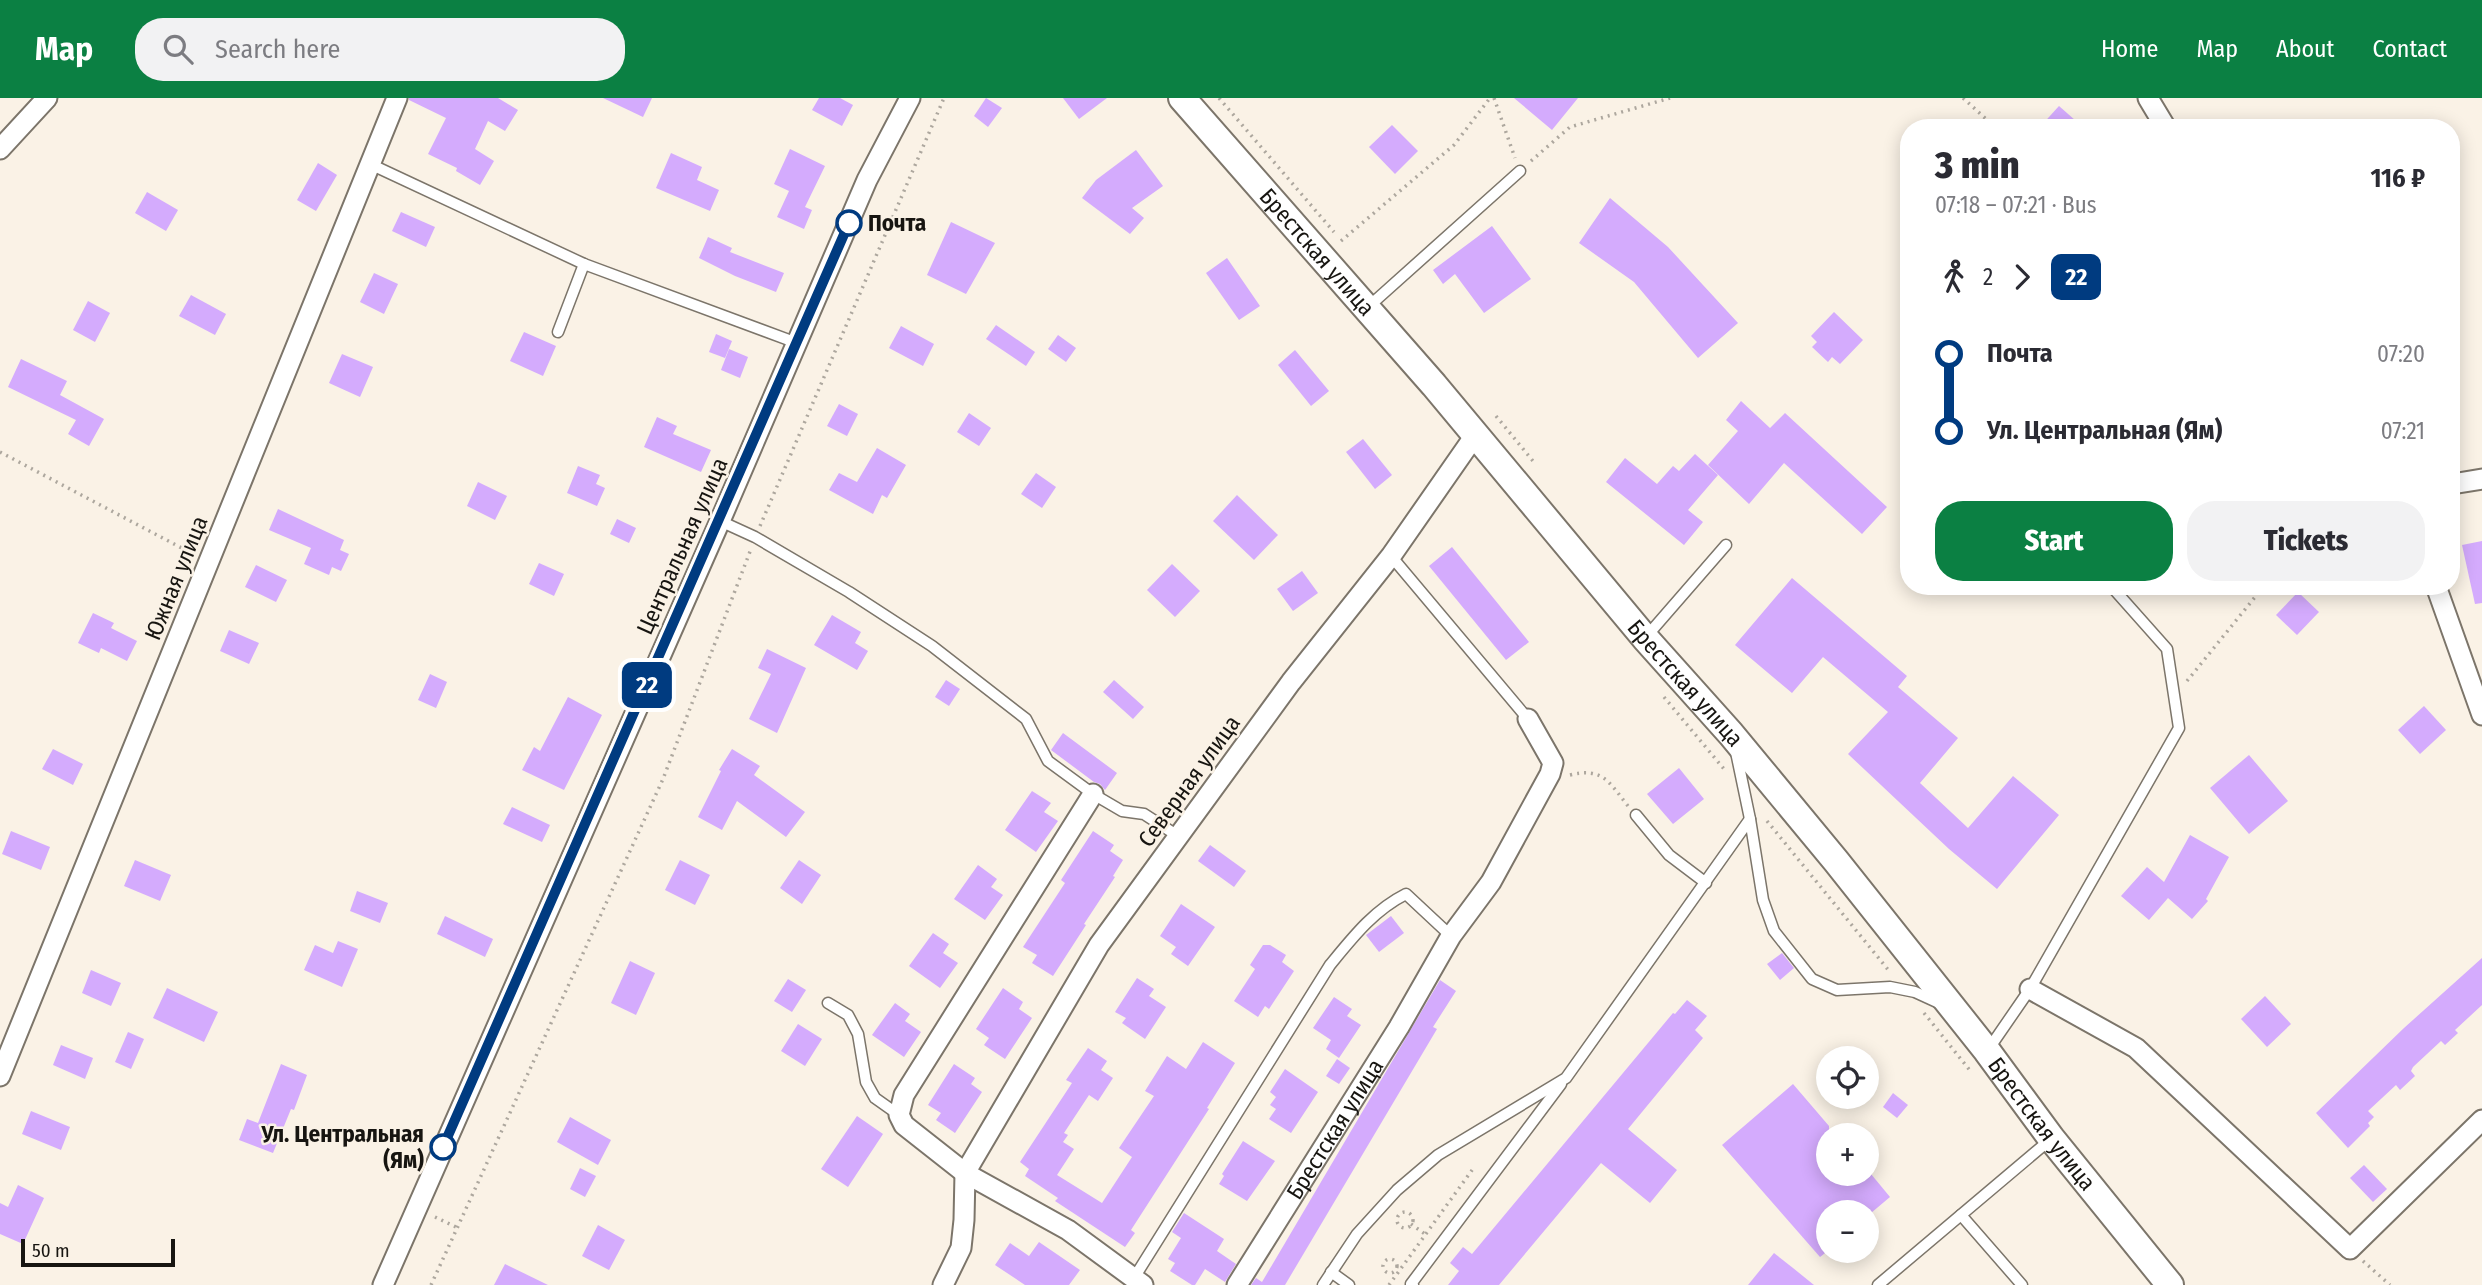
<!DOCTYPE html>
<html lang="en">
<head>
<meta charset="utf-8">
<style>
  :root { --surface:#fff; --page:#f2f2f3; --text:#2b2b33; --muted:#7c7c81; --accent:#0b8043 }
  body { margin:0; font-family:"Fira Sans Condensed",sans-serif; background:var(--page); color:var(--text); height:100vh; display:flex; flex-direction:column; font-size:26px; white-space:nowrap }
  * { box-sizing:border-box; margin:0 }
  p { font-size:23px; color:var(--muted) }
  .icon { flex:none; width:38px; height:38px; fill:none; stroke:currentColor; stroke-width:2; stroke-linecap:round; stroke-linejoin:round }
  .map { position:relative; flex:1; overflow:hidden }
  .side { position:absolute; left:1900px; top:21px; width:560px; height:476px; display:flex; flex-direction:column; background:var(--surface); border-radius:28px; box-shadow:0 4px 18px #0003 }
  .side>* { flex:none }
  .badge { padding:0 14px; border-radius:10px; font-size:24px; line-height:46px }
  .buttons { position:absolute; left:1816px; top:948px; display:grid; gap:14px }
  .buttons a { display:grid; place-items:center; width:63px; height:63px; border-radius:50%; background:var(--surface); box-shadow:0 4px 18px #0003; font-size:35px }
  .scale { position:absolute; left:21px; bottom:18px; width:154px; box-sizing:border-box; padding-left:7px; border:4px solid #171511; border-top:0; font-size:19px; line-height:24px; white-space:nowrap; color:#171511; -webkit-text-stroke:5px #faf2e6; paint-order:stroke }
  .map>.badge { position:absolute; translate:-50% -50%; box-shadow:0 0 0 4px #fff }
  .legs { display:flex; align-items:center; gap:10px; height:77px; padding:0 35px; font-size:23px }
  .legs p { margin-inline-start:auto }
  .head { display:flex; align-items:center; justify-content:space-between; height:119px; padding:0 35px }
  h1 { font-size:38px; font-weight:800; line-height:52px }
  .cta { display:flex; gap:14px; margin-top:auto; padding:14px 35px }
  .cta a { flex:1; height:80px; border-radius:28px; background:var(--accent); color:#fff; font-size:28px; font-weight:800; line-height:80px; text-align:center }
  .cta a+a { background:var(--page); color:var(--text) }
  ul { padding:0 35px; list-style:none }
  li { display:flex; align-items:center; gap:24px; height:77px; font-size:26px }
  li i { display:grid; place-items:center; width:10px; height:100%; margin:0 9px; background:currentColor }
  li i::after { content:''; width:18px; height:18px; margin:-9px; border:5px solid; border-radius:50%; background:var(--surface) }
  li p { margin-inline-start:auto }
  li:first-child i { background:linear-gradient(#0000 50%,currentColor 0) }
  li:last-child i { background:linear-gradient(currentColor 50%,#0000 0) }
  header { display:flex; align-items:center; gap:42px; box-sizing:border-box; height:98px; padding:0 35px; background:var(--accent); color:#fff }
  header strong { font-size:33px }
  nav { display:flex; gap:38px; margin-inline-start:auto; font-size:24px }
  .search { width:490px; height:63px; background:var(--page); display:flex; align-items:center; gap:18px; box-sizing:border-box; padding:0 24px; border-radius:28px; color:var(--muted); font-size:26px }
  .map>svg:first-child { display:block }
  .building { fill:#d4abfd }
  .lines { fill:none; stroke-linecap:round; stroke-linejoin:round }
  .lane-casing { stroke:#7c756a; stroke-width:13 }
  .street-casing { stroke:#7c756a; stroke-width:23 }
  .secondary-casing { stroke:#7c756a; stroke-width:30 }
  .path { stroke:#ada79e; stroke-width:3.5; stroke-dasharray:2 5; stroke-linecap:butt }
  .lane { stroke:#fff; stroke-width:10 }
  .street { stroke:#fff; stroke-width:19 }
  .secondary { stroke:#fff; stroke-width:26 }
  .line-1-casing { stroke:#fff; stroke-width:16 }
  .line-1 { stroke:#003b80; stroke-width:10 }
  .stop-1-dot { fill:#fff; stroke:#003b80; stroke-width:3.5 }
  .labels { text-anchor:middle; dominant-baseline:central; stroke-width:5; stroke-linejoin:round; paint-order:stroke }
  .stop-label { font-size:23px; font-weight:bold; fill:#171511; stroke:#faf2e6; text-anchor:start }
  .street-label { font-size:23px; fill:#171511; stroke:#faf2e6 }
</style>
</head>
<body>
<header>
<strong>Map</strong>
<div class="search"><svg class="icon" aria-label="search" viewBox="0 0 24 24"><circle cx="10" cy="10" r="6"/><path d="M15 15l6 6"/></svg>Search here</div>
<nav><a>Home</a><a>Map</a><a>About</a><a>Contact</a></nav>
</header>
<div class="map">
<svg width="2482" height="1187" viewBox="0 0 2482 1187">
  <rect width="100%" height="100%" fill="#faf2e6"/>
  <g class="building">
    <polygon points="409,0 498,0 518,12 505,33 488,23 475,51 494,63 480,87 456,73 457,70 428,56 446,20 409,2"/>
    <polygon points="603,0 652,0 643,19"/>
    <polygon points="819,0 840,0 853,7 842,28 812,12"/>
    <polygon points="986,0 1002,10 988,29 974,18"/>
    <polygon points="1063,0 1107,0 1079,21"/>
    <polygon points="1514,0 1578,0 1552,32"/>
    <polygon points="2059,8 2084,30 2039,30"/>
    <polygon points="1392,27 1418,53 1395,76 1369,49"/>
    <polygon points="790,51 825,68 805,109 812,112 804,131 777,119 789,93 774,86"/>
    <polygon points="1136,52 1163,88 1132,110 1144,120 1130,136 1082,100 1096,82"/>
    <polygon points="671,55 702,69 697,82 719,92 710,113 656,90"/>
    <polygon points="318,65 337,77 316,113 297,102"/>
    <polygon points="147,94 178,112 166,133 135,115"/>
    <polygon points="1610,100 1668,149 1738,225 1698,260 1634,184 1579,145"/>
    <polygon points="401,114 435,129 426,149 392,133"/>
    <polygon points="951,124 995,145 966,196 927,177"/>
    <polygon points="1492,128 1531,181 1484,215 1455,176 1443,186 1433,172"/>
    <polygon points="708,139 732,150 730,154 784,175 776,194 735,178 699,160"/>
    <polygon points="1227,160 1260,208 1239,222 1206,175"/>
    <polygon points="374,175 398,186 384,216 360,204"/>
    <polygon points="191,197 226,216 215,237 179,218"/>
    <polygon points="88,203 110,215 95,244 73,232"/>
    <polygon points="1834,214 1863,242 1840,266 1832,259 1828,264 1812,249 1817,244 1811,238"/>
    <polygon points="996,227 1035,254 1026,268 986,241"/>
    <polygon points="901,228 934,246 923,268 889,250"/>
    <polygon points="524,234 556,248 543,278 510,263"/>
    <polygon points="716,236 732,243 725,260 709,254"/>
    <polygon points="1058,237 1076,250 1066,264 1048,251"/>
    <polygon points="729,251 748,259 740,280 721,272"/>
    <polygon points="1295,252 1329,293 1311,308 1278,267"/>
    <polygon points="342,256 373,269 360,299 329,285"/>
    <polygon points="21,261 67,283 60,297 104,321 89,348 68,336 76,322 8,289"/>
    <polygon points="1741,303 1770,330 1785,315 1887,409 1862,436 1784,365 1749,406 1708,367 1738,333 1726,322"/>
    <polygon points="839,306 858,316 847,338 827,328"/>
    <polygon points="969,315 991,330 979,348 957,334"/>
    <polygon points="657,319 677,328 673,336 711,352 701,374 644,349"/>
    <polygon points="1363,341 1392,377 1375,391 1346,354"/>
    <polygon points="877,350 906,367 887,400 882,397 873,416 829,392 839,375 857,384"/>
    <polygon points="1695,356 1718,377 1688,412 1703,424 1684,447 1606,384 1625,360 1657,386 1673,368 1679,373"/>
    <polygon points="578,368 600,377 596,386 605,390 597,408 567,395"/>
    <polygon points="1036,375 1056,389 1042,410 1021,396"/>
    <polygon points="478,384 507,398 495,422 467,408"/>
    <polygon points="1237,397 1278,437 1254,462 1213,423"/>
    <polygon points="278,411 344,442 340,452 349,456 341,473 332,469 329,477 304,466 311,450 269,432"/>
    <polygon points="617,421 636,430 629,445 610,436"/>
    <polygon points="2482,443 2482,505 2475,506 2462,447"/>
    <polygon points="1452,449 1529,544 1506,562 1429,468"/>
    <polygon points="539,465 564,476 554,498 529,486"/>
    <polygon points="1172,466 1200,493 1175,519 1147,492"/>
    <polygon points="256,467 287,482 276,504 245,489"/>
    <polygon points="1302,473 1318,495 1293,513 1277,491"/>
    <polygon points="1792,480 1907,578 1898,589 1958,640 1920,685 1968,730 2013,678 2059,717 1997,791 1949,751 1848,656 1888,614 1823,559 1792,595 1735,547"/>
    <polygon points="2298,494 2319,514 2297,537 2276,517"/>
    <polygon points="93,515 114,525 111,530 137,543 127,563 101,550 99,555 78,545"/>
    <polygon points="832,517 861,534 855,545 868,553 857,572 814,547"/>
    <polygon points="229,532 259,545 249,566 220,553"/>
    <polygon points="767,551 806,570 777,635 749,621 771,576 758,570"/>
    <polygon points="430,576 447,584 436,610 418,602"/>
    <polygon points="946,582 960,591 949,608 935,599"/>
    <polygon points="1114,582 1144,609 1133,621 1103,594"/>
    <polygon points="568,599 602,617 564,692 522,672 534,649 540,653"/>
    <polygon points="2424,608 2446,632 2420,656 2398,632"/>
    <polygon points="1063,635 1117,675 1105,692 1100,686 1094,684 1051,652"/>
    <polygon points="53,651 83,666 73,687 42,671"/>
    <polygon points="732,651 760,668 754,677 805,714 786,739 737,703 722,732 698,719 721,673 719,672"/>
    <polygon points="2249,657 2288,703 2249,736 2210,690"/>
    <polygon points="1679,670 1704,701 1673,726 1647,696"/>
    <polygon points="1032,693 1051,705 1044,714 1058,723 1036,754 1005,732"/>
    <polygon points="512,709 550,727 542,744 503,726"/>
    <polygon points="11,733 50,749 41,772 2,756"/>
    <polygon points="1093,733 1114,747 1110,753 1123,762 1113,778 1115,779 1084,826 1086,827 1053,878 1032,865 1037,857 1023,849 1065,785 1061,782"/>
    <polygon points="2190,737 2229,759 2206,801 2208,803 2192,821 2168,800 2149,822 2121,798 2147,769 2164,784"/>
    <polygon points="1210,747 1246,773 1234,789 1198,763"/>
    <polygon points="135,762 171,777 160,803 124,788"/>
    <polygon points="680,762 710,777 695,807 665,792"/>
    <polygon points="799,762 821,777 802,806 780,790"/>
    <polygon points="978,767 997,781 991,789 1003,797 985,822 954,801"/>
    <polygon points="357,793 388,805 380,825 350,813"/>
    <polygon points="1181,806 1215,829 1188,868 1171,856 1176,849 1160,838"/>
    <polygon points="445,818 493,841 485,859 437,836"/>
    <polygon points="1391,818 1404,835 1379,854 1366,837"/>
    <polygon points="933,835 949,846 943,855 958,865 940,890 909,868"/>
    <polygon points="338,843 358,851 342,889 304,872 315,847 333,855"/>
    <polygon points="1263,847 1270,847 1286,857 1282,864 1294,873 1269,911 1265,908 1258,919 1234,903 1255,871 1250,867"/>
    <polygon points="1782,855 1794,870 1780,882 1767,866"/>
    <polygon points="2482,860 2482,907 2455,932 2458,935 2445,947 2441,943 2413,969 2411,973 2415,978 2400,992 2396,987 2368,1013 2374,1019 2368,1025 2370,1028 2348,1050 2316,1015 2404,930"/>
    <polygon points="630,863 655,875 636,917 611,905"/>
    <polygon points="91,872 121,885 111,908 82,895"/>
    <polygon points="1137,880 1154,891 1149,898 1166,909 1145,941 1122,925 1126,920 1115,914"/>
    <polygon points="788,881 806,892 792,914 774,903"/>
    <polygon points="1440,882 1456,893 1433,929 1437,931 1285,1187 1251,1187 1256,1180 1262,1184"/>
    <polygon points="167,890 218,914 204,944 153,920"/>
    <polygon points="1003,890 1023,904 1019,911 1032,920 1005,961 984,947 989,940 976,931"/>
    <polygon points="2265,898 2291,926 2267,949 2241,921"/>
    <polygon points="1334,899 1352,911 1347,918 1361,927 1339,960 1326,951 1331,942 1313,930"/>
    <polygon points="1687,902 1707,918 1695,932 1703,940 1628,1031 1677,1072 1650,1105 1601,1065 1499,1187 1448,1187 1459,1173 1450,1165 1463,1149 1472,1156 1673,915 1675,916"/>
    <polygon points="895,905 910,916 905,923 921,934 904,959 872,937"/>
    <polygon points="798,926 822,941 805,968 781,953"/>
    <polygon points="128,934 144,941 131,971 115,964"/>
    <polygon points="1203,944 1235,965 1207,1010 1209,1011 1131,1132 1135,1135 1125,1149 1055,1103 1058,1100 1025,1078 1029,1071 1020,1064 1072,985 1066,982 1088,950 1107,963 1101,972 1113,980 1098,1003 1089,997 1064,1035 1068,1037 1063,1044 1074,1051 1057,1077 1102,1105 1132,1059 1119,1050 1154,998 1145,993 1167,958 1186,971"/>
    <polygon points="61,947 93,960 85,981 53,967"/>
    <polygon points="1337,961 1350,970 1339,986 1326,978"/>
    <polygon points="281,966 307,977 294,1012 291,1011 273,1055 239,1042 247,1021 258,1025"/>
    <polygon points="954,966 975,980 971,986 982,994 955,1035 936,1022 941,1015 928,1007"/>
    <polygon points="1285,971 1318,994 1291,1035 1269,1021 1276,1011 1270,1007 1276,999 1270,994"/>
    <polygon points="1793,986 1829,1028 1829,1076 1871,1076 1890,1099 1871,1115 1829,1115 1829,1152 1820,1159 1722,1047"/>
    <polygon points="1893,995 1908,1007 1897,1020 1883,1009"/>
    <polygon points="31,1013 70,1029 61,1052 22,1036"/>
    <polygon points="857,1018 883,1036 848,1089 821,1071"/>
    <polygon points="570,1019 611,1042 598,1067 557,1044"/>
    <polygon points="1243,1043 1275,1063 1247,1103 1219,1086 1224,1078 1222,1076"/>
    <polygon points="2364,1067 2387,1091 2373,1104 2350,1080"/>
    <polygon points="580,1070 596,1078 585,1099 570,1091"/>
    <polygon points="18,1087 44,1100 23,1146 0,1136 0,1105 8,1109"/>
    <polygon points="1184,1115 1224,1141 1217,1153 1236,1166 1225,1184 1205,1171 1195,1187 1192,1187 1170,1173 1175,1165 1168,1161 1181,1140 1172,1134"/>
    <polygon points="598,1127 625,1142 609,1172 582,1158"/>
    <polygon points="1039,1144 1080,1172 1069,1187 1025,1187 995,1167 1010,1145 1029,1158"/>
    <polygon points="1774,1155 1793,1170 1814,1187 1748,1187"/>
    <polygon points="505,1166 548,1187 494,1187"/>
  </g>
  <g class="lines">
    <defs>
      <g id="lane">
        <polyline points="370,66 584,166 797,245"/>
        <polyline points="1367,210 1520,73"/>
        <polyline points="558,234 584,166"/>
        <polyline points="720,423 755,439 849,494 932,548 1026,621 1048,663 1093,696 1122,713 1144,716 1178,738"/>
        <polyline points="1391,458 1528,621"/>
        <polyline points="1646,539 1726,447"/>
        <polyline points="1736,654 1750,721 1763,802 1774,833 1812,881 1837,892 1890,889 1915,894 1939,905"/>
        <polyline points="1636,717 1669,757 1706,785"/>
        <polyline points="828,905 848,917 858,936 866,984 875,1000 899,1017"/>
        <polyline points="1988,952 2030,891 2179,630 2167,551 2111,488"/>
        <polyline points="1961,1117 2022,1187"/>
        <polyline points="1331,1174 1349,1187"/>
        <path d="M 1134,1180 L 1330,867 C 1353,839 1374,812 1406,796 L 1451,838"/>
        <polyline points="1323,1187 1357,1136 1397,1092 1438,1057 1566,980 1750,721"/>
        <polyline points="1413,1187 1411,1186 1561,986"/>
        <polyline points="1878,1187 2051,1041"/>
      </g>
      <g id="street">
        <polyline points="2148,0 2166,30"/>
        <polyline points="0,51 47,0"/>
        <polyline points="2452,386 2482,381"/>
        <polyline points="2436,488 2482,617"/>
        <polyline points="1093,696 904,997 899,1017 904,1027 965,1075 1068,1132 1143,1187"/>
        <polyline points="2030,891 2136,950 2350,1151 2482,1022"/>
        <polyline points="0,978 397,0"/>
        <polyline points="383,1187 720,423 867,82 910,0"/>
        <polyline points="943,1187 961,1150 964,1122 965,1075 1099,847 1291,584 1391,458 1476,336"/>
        <path id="s1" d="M 1237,1187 L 1399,929 L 1451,838 L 1491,784 L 1550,676 L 1553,665 L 1528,621"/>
      </g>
      <g id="secondary">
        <path id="s2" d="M 1182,0 L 1434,287 L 1645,540 L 1731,636 L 1836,763 L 1987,953 L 2051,1040 L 2170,1187"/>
      </g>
    </defs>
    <use href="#lane" class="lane-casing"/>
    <use href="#street" class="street-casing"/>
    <use href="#secondary" class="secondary-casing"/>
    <g class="path">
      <polyline points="1219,0 1334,134"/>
      <polyline points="1494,0 1515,60"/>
      <polyline points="1963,0 1996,30"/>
      <polyline points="1531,63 1570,29 1670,0"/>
      <polyline points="1341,143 1454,47 1490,0"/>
      <polyline points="1496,318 1533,363"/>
      <polyline points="0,354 193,456"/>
      <polyline points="760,428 944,0"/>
      <polyline points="2187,583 2264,488"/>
      <polyline points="1664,599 1724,671"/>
      <path d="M 1570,677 C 1603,669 1609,684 1628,708"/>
      <polyline points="1767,723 1890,874"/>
      <polyline points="1924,915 1972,975"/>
      <circle cx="1405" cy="1122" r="8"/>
      <polyline points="435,1119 456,1129"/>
      <polyline points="1411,1126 1425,1136"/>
      <circle cx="1390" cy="1168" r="7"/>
      <polyline points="2363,1163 2390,1187"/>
      <polyline points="431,1187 663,681 751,451"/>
      <polyline points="1389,1187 1475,1068"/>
    </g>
    <use href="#lane" class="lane"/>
    <use href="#street" class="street"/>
    <use href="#secondary" class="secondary"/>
  </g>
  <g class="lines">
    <defs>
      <polyline id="line-1" points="443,1049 849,125"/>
    </defs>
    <use href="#line-1" class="line-1-casing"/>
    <use href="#line-1" class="line-1"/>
  </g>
  <g class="stop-1-dot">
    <circle cx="849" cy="125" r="12"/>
    <circle cx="443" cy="1049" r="12"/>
  </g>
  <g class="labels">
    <g class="stop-label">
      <text x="868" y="125">Почта</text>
      <text x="424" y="1036" text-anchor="end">Ул. Центральная<tspan x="424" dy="26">(Ям)</tspan></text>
    </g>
    <g class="street-label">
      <text stroke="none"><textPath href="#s2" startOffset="205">Брестская улица</textPath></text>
      <text transform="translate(682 448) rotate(-66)">Центральная улица</text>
      <text transform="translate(176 480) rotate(-68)">Южная улица</text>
      <text stroke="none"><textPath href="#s2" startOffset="772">Брестская улица</textPath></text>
      <text transform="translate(1189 683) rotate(-54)">Северная улица</text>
      <text stroke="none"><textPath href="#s2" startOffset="1339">Брестская улица</textPath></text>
      <text stroke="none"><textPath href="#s1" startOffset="184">Брестская улица</textPath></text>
    </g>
  </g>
</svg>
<div class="buttons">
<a><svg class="icon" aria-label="locate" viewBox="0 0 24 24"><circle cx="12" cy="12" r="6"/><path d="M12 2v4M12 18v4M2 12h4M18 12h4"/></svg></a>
<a>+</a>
<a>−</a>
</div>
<div class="scale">50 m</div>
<b class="badge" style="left:647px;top:587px;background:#003b80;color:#fff">22</b>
<section class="side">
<div class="head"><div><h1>3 min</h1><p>07:18 – 07:21 · Bus</p></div><b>116 ₽</b></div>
<div class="legs"><svg class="icon" aria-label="walk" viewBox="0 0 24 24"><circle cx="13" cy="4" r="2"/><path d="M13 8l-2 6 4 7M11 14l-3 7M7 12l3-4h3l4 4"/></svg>2<svg class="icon" aria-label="forward" viewBox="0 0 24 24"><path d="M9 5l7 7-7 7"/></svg><b class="badge" style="background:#003b80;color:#fff">22</b></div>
<ul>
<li><i style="color:#003b80"></i><b>Почта</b><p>07:20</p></li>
<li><i style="color:#003b80"></i><b>Ул. Центральная (Ям)</b><p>07:21</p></li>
</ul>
<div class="cta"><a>Start</a><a>Tickets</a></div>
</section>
</div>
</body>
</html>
